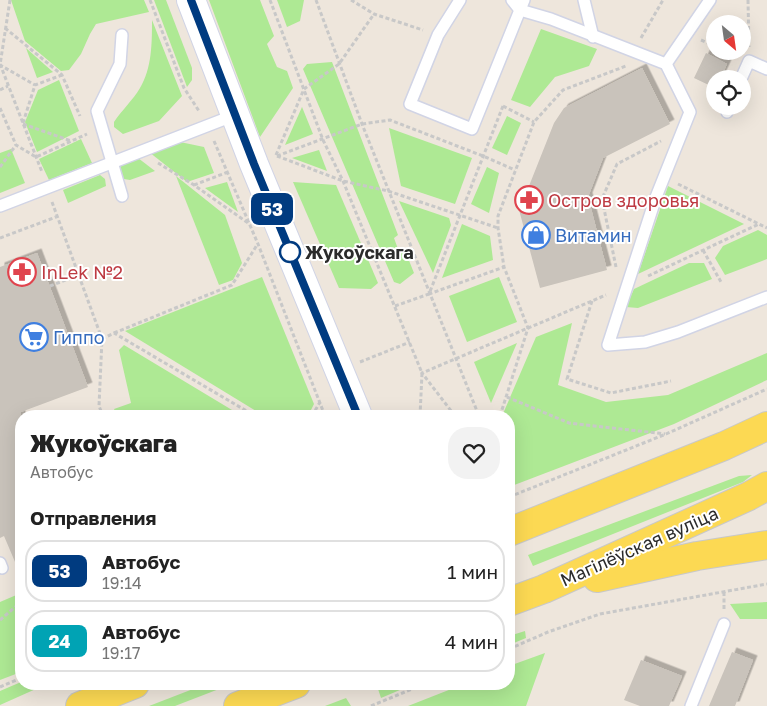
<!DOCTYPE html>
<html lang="ru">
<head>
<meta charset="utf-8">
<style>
  :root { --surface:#fff; --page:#f2f2f2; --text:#222; --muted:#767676; --line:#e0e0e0 }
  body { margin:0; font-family:"Golos Text",sans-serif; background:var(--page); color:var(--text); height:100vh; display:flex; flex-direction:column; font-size:19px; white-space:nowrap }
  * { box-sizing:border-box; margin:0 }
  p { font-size:16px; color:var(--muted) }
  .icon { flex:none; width:28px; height:28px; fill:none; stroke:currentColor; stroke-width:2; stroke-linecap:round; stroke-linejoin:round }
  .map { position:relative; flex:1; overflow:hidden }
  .panel { position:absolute; left:15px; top:410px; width:500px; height:280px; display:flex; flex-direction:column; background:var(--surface); border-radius:20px; box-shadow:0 5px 20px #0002 }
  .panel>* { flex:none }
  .badge { padding:0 10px; border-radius:8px; font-size:18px; line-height:32px }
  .needle { width:32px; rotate:151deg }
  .controls { position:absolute; left:706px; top:15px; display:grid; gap:10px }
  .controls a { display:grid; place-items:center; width:45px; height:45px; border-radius:50%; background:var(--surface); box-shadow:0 5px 20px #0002; font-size:25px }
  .map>.badge { position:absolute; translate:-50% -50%; box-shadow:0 0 0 2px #fff }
  h2 { padding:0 15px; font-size:19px; line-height:45px }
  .round { display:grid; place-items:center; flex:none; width:52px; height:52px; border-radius:20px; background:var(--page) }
  .overview { display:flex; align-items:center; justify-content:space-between; height:85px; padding:0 15px }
  h1 { font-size:24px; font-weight:800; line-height:38px }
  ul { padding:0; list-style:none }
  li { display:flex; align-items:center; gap:15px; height:62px; margin:0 10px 8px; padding:0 5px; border:2px solid var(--line); border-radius:20px }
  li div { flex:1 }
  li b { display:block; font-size:19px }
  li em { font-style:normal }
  li .badge { min-width:55px; font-weight:700; text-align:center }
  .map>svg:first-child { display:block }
  .green { fill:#aee994 }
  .building { fill:#c9c3bb; filter:url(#shadow) }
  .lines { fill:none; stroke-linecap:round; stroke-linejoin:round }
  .lane-casing { stroke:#d1d4e5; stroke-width:14 }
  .secondary-casing { stroke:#d1d4e5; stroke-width:30 }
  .primary-casing { stroke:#c8c8c8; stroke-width:30 }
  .path { stroke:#c8c8c8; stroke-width:3; stroke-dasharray:4 2.5; stroke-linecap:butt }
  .lane { stroke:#fff; stroke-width:11 }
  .secondary { stroke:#fff; stroke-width:28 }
  .primary { stroke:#fcd953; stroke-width:28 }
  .line-casing { stroke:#fff; stroke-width:11 }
  .line { stroke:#003b80; stroke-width:8 }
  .stop-dot { fill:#fff; stroke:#003b80; stroke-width:2.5 }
  .labels { text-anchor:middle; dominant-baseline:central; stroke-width:4; stroke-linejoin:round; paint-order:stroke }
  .health-label { font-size:18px; fill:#be3a42; stroke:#fff; text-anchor:start }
  .shop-label { font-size:18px; fill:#366cbe; stroke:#fff; text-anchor:start }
  .stop-label { font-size:18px; font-weight:bold; fill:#2b2b2b; stroke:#fff; text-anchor:start }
  .street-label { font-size:18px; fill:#2b2b2b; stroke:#fff }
</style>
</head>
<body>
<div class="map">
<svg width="767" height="706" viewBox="0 0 767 706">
  <defs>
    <filter id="shadow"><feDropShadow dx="4.5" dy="-4.5" stdDeviation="0" flood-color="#0004"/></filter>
  </defs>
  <rect width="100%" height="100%" fill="#eee6dc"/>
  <g class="green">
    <polygon points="11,0 144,0 149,12 96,24 90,34 81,54 69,70 61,71 25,41"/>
    <polygon points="154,0 166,0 192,68 192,80 187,87"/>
    <polygon points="209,0 260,0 274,36 267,44 277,67 287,71 293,88 260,137"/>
    <polygon points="277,0 304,0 300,21 287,27"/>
    <path d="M 152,20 L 182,96 L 159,121 L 123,134 L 114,127 L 114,122 C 122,110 133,100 140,88 C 152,68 152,43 152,20 Z"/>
    <polygon points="541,29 597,49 589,66 555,77 530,107 511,100"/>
    <polygon points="26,48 53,72 37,78"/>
    <polygon points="332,62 398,235 394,238 398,249 404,248 414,273 400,284 394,282 303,69 307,64"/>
    <polygon points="59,80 79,131 37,152 25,122 38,90"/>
    <polygon points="302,107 313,134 285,145"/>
    <polygon points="507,116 521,123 507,155 492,148"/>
    <polygon points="389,128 472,158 455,204 401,186"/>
    <polygon points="81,139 92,163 49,180 39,159"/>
    <polygon points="180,142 204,147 214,173 187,182 149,152"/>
    <polygon points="11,149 25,183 0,193 0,153"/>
    <polygon points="319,150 327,171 292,158"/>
    <polygon points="138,158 155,171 130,180 124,179 120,176 120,166"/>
    <polygon points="487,167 499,173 489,213 471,204"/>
    <polygon points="100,175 105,179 106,186 68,203 63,190"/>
    <polygon points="176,176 225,215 242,263 233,280 219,285"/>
    <polygon points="227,182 238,212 205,188"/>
    <polygon points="293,182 336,185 378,283 371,289 339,288"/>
    <polygon points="668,186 744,224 638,274"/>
    <polygon points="399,201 449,218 451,225 433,273"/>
    <polygon points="462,224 490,236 493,260 442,278"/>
    <polygon points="758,230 767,235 767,259 725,275 715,258 723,246"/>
    <polygon points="689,263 704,263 712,279 638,308 626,307 634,289"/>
    <polygon points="262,277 314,404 308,416 264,416 125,331"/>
    <polygon points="499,277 517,322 467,342 449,296"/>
    <polygon points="572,323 558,385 606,402 668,395 767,353 767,380 674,424 509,487 509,416 502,416 536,337"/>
    <polygon points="517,343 491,403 474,362"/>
    <polygon points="124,345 242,416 117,416 114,409 131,403 119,350"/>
    <polygon points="752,475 743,482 533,566 528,555 739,476"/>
    <polygon points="21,593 21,672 0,680 0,602"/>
    <polygon points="767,602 767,619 740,619 730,604"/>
    <polygon points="525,631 526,638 509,645 509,636"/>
    <polygon points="545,653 526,706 408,706 464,684 509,684 509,666"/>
    <polygon points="21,682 21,684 47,684 0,705 0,691"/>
    <polygon points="206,684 232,684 175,706 149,706"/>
    <polygon points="382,684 414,684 381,698 377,686"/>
    <polygon points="346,698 351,706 325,706"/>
  </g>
  <g class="building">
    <polygon points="706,53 727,64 720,79 715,79 715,88 694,78"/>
    <polygon points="642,68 670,124 603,158 588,197 607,270 540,288 518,206 529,186 554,123 564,108"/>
    <polygon points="37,253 88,387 21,412 21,576 4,536 0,538 0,267"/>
    <polygon points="732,652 753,660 735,706 709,706"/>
    <polygon points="641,660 682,676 669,706 640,706 624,700"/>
  </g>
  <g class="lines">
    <defs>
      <g id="lane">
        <polyline points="460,0 438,35 410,104 472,129 524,0"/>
        <polyline points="512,0 520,10 551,19 666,64 690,112 656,197 608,345 645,342 678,332 767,297"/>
        <polyline points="584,0 593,37"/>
        <polyline points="122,35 120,64 97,111 122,196"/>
        <polyline points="666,64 710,0"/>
        <polyline points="741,79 749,61 767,69"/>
        <polyline points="727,112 729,106"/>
        <polyline points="0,206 235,115"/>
        <polyline points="0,563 2,568"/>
        <polyline points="691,706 724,624"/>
      </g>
      <polyline id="secondary" points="191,0 254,164 358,416"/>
      <g id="primary">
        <polyline points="509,532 724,446 767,426"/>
        <polyline points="597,578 697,556 767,545"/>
        <polyline points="509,602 544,589 749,496 767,486"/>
        <polyline points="80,706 135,684"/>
        <polyline points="238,706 296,684"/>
      </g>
    </defs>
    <use href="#lane" class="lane-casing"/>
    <use href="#secondary" class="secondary-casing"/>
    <use href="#primary" class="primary-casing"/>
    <g class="path">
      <polyline points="10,0 0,65 35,85"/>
      <polyline points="150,0 184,88 199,111"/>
      <polyline points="270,0 323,140 343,181 422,373 420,416"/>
      <polyline points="316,0 362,124 479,416"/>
      <polyline points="351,0 374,14 423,30"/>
      <polyline points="748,0 749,47"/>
      <polyline points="5,28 62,75 80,116"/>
      <polyline points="641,38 663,0"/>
      <polyline points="701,40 715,46"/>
      <polyline points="728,51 735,55"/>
      <polyline points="0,64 42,172"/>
      <polyline points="0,90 8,86"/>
      <polyline points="503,106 429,294 504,267"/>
      <polyline points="503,106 534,122"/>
      <polyline points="0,108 16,145 36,157 87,134"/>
      <polyline points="23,123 35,85 62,75"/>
      <polyline points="23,124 71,141"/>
      <polyline points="214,141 258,244 325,416"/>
      <polyline points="276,155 304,89 339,64 374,14"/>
      <polyline points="277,156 362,124 390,120 483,156 515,170"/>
      <polyline points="277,156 343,181 388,191 498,228"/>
      <polyline points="158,163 194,185 248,223"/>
      <polyline points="0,167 16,145"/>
      <polyline points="678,184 767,228"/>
      <polyline points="194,185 228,172"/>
      <polyline points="52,202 102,339 99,406 103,416"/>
      <polyline points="0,238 56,217"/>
      <polyline points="703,250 721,282"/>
      <polyline points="616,267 602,199 617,164 661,141"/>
      <polyline points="648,276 759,224"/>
      <polyline points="50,286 79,275"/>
      <polyline points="592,301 567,379 611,393 671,381"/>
      <polyline points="395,306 429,294"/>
      <polyline points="114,333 232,285 257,245"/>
      <polyline points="102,339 114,333 255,416"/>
      <polyline points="360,362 410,342"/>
      <polyline points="507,397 569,423 665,434"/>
      <polyline points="312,416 320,402"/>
      <polyline points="455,416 422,373 606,295"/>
      <polyline points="500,416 528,328 504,267 498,228 498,216 534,122 563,90 626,66"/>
      <polyline points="509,497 666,434 767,389"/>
      <polyline points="724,592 724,609"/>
      <polyline points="0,620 21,602"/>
      <polyline points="509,649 548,632 600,614 767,584"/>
      <polyline points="0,687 21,678"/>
      <polyline points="371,706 424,684"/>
    </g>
    <use href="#lane" class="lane"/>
    <use href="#secondary" class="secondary"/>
    <use href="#primary" class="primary"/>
  </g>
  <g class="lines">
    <defs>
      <polyline id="line" points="191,0 254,164 358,416"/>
    </defs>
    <use href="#line" class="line-casing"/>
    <use href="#line" class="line"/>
  </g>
  <defs>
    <symbol id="pharmacy-ring" viewBox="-11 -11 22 22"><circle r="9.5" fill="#fff" stroke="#e0444e" stroke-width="1.5"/><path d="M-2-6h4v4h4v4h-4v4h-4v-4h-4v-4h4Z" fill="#e0444e"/></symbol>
    <symbol id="shop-ring" viewBox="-11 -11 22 22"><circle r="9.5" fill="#fff" stroke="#3f7fe0" stroke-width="1.5"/><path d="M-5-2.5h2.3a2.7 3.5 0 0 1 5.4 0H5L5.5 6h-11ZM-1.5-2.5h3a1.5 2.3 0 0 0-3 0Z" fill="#3f7fe0"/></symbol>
    <symbol id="supermarket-ring" viewBox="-11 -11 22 22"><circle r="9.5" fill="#fff" stroke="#3f7fe0" stroke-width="1.5"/><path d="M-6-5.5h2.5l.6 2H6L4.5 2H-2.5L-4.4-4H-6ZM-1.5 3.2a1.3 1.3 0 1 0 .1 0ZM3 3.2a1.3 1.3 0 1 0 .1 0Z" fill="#3f7fe0"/></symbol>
  </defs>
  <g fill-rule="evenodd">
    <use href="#pharmacy-ring" x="513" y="184" width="32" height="32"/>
    <use href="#shop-ring" x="520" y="219" width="32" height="32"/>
    <use href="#pharmacy-ring" x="6" y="256" width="32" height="32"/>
    <use href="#supermarket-ring" x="18" y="321" width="32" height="32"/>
  </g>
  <circle class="stop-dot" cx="290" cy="252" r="10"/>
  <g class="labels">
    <g class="health-label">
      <text x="548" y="200">Остров здоровья</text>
      <text x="41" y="272">InLek №2</text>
    </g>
    <g class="shop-label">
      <text x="555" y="235">Витамин</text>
      <text x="53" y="337">Гиппо</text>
    </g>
    <g class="stop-label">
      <text x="305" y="252">Жукоўскага</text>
    </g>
    <g class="street-label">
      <text transform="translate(639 546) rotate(-24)">Магілёўская вуліца</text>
    </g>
  </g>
</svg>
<div class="controls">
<a><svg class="needle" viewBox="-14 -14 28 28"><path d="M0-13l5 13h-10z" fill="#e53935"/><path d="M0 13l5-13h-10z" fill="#767676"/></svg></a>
<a><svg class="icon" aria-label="locate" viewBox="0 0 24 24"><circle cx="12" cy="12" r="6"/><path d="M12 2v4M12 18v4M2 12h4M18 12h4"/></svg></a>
</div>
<b class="badge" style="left:272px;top:209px;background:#003b80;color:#fff">53</b>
<section class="panel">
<div class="overview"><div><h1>Жукоўскага</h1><p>Автобус</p></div><a class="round"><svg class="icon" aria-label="heart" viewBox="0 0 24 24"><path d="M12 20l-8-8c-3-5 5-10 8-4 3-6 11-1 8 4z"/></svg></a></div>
<h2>Отправления</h2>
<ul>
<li><span class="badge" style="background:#003b80;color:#fff">53</span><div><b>Автобус</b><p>19:14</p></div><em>1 мин</em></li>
<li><span class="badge" style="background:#00a3b4;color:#fff">24</span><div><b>Автобус</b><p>19:17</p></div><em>4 мин</em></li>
</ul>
</section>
</div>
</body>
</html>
